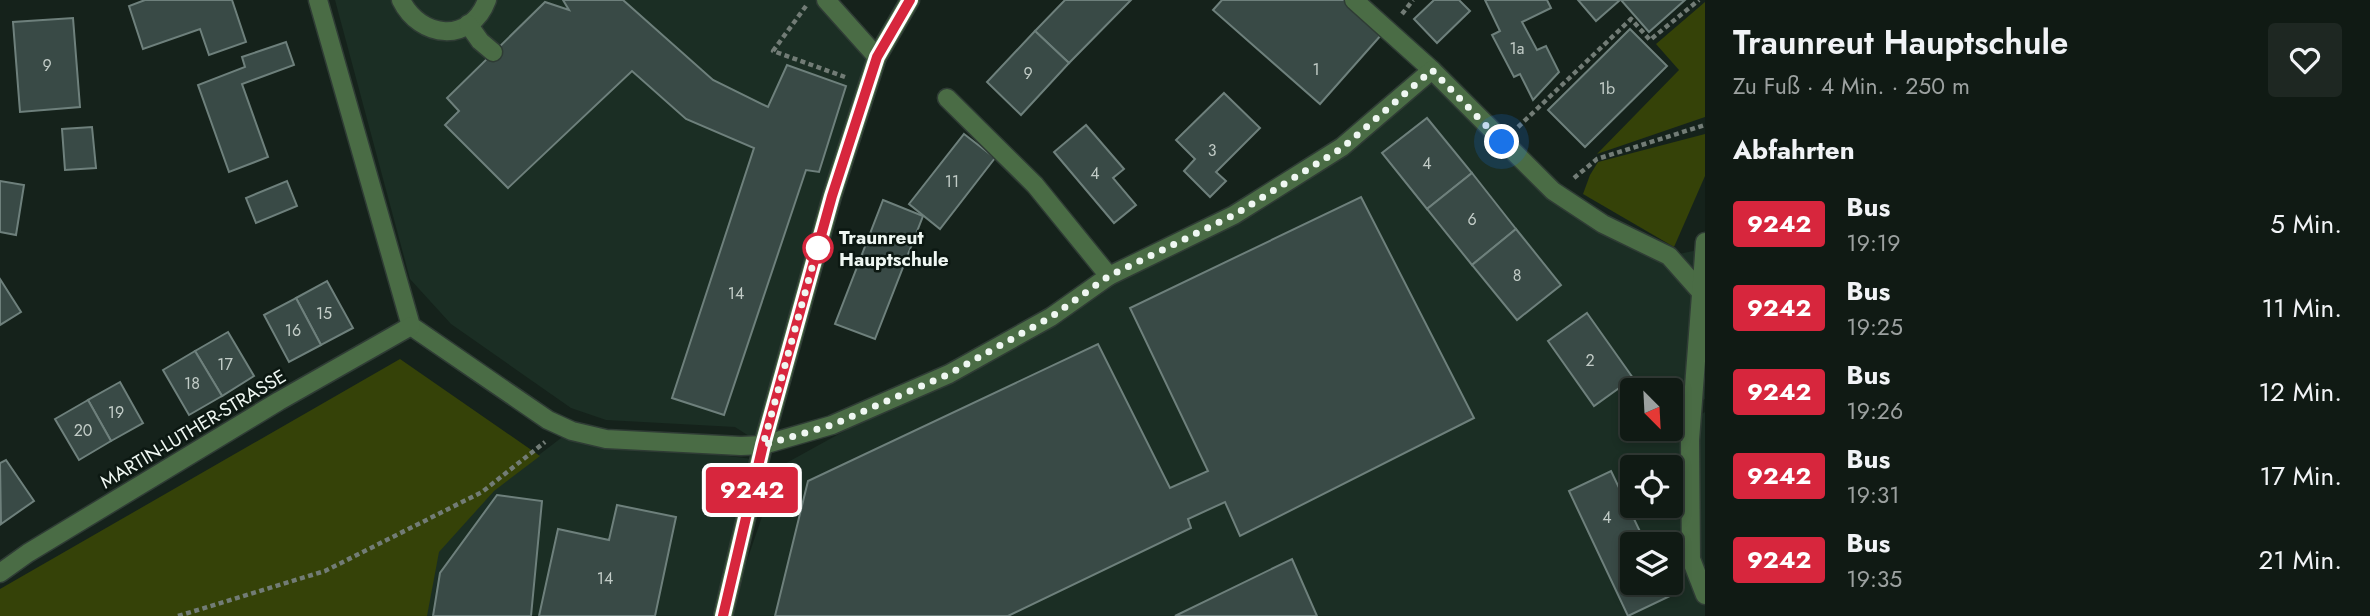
<!DOCTYPE html>
<html lang="de">
<head>
<meta charset="utf-8">
<style>
  :root { --surface:#101a14; --page:#1e2722; --text:#f1f3f6; --muted:#9ca1a0; --line:#303834 }
  body { margin:0; font-family:Jost,sans-serif; background:var(--page); color:var(--text); height:100vh; display:flex; flex-direction:column; font-size:26px; white-space:nowrap }
  * { box-sizing:border-box; margin:0 }
  p { font-size:23px; color:var(--muted) }
  .icon { flex:none; width:38px; height:38px; fill:none; stroke:currentColor; stroke-width:2; stroke-linecap:round; stroke-linejoin:round }
  .map { position:relative; flex:1; overflow:hidden }
  .details { display:flex; flex-direction:column; background:var(--surface); width:665px }
  .details>* { flex:none }
  .badge { padding:0 14px; border-radius:5px; font-size:24px; line-height:46px }
  .needle { width:46px; rotate:156deg }
  .buttons { position:absolute; left:1620px; top:378px; display:grid; gap:14px }
  .buttons a { display:grid; place-items:center; width:63px; height:63px; border-radius:7px; background:var(--surface); box-shadow:0 4px 10px #0003,0 0 0 2px var(--line); font-size:35px }
  .you { position:absolute; width:35px; height:35px; margin:-18px; border:5px solid #fff; border-radius:50%; background:#1a73e8; box-shadow:0 0 0 10px #1a73e833 }
  .map>.badge { position:absolute; translate:-50% -50%; box-shadow:0 0 0 4px #fff }
  h2 { padding:0 28px; font-size:26px; line-height:63px }
  .round { display:grid; place-items:center; flex:none; width:74px; height:74px; border-radius:7px; background:var(--page) }
  .summary { display:flex; align-items:center; justify-content:space-between; height:119px; padding:0 28px }
  h1 { font-size:33px; font-weight:600; line-height:52px }
  ul { padding:0; list-style:none }
  li { display:flex; align-items:center; gap:21px; height:84px; padding:0 28px }
  li div { flex:1 }
  li b { display:block; font-size:26px }
  li em { font-style:normal }
  li .badge { min-width:77px; font-weight:700; text-align:center }
  main { display:flex; flex:1; min-height:0 }
  .map>svg:first-child { display:block }
  .built { fill:#1b2e24; fill-rule:evenodd }
  .green { fill:#354208 }
  .building { fill:#394a46; stroke:#6e807c; stroke-width:2 }
  .lines { fill:none; stroke-linecap:round; stroke-linejoin:round }
  .minor-casing { stroke:#2f3c35; stroke-width:21 }
  .path { stroke:#727c76; stroke-width:4.5; stroke-dasharray:5 3.5; stroke-linecap:butt }
  .minor { stroke:#4a6c45; stroke-width:18 }
  .line-casing { stroke:#fff; stroke-width:16 }
  .line { stroke:#d7263d; stroke-width:10 }
  .walk { stroke:#eff7f2; stroke-width:7; stroke-dasharray:0 12.6 }
  .stop-dot { fill:#fff; stroke:#d7263d; stroke-width:3.5 }
  .labels { text-anchor:middle; dominant-baseline:central; stroke-width:5; stroke-linejoin:round; paint-order:stroke }
  .number-label { font-size:16px; fill:#c2ccc7 }
  .stop-label { font-size:19px; font-weight:bold; fill:#eff7f2; stroke:#0c1812; text-anchor:start }
  .street-label { font-size:19px; fill:#eff7f2; stroke:#0c1812 }
</style>
</head>
<body>
<main>
<div class="map">
<svg width="1705" height="616" viewBox="0 0 1705 616">
  <rect width="100%" height="100%" fill="#15221b"/>
  <g class="built">
    <polygon points="335,0 826,0 877,57 763,445 735,427 606,420 571,408 451,324 410,279"/>
    <path d="M 1432,70 L 1553,191 L 1669,256 L 1703,249 L 1705,242 L 1705,399 L 1684,412 L 1690,421 L 1705,412 L 1705,616 L 728,616 L 779,467 L 1051,317 L 1362,136 ZM 1633,390 L 1671,390 L 1671,429 L 1633,429 ZM 1633,467 L 1671,467 L 1671,506 L 1633,506 ZM 1633,544 L 1671,544 L 1671,583 L 1633,583 Z"/>
    <polygon points="565,435 752,459 712,616 422,616 437,551 493,490"/>
  </g>
  <g class="green">
    <polygon points="1705,2 1705,117 1597,154 1679,70 1656,44"/>
    <polygon points="1705,134 1705,176 1674,247 1583,194 1590,175 1598,162"/>
    <polygon points="400,359 540,456 494,491 439,552 427,616 0,616 0,589"/>
  </g>
  <g class="building">
    <polygon points="145,0 232,0 246,42 209,55 200,29 143,49 129,6"/>
    <polygon points="563,0 623,0 713,80 768,107 787,65 846,86 819,172 806,170 724,415 672,398 754,148 686,119 632,71 508,188 445,125 459,111 447,98 545,2 569,10"/>
    <polygon points="1065,0 1131,0 1069,63 1035,31"/>
    <polygon points="1222,0 1344,0 1382,34 1320,104 1213,10"/>
    <polygon points="1434,0 1459,0 1470,11 1437,43 1414,19"/>
    <polygon points="1485,0 1547,0 1551,8 1522,22 1537,50 1546,46 1559,72 1533,100 1520,74 1514,77 1492,35 1500,31"/>
    <polygon points="1578,0 1620,0 1596,21"/>
    <polygon points="1621,0 1685,0 1649,32"/>
    <polygon points="73,18 80,107 20,112 13,22"/>
    <polygon points="1630,29 1667,66 1585,147 1548,110"/>
    <polygon points="1035,31 1069,63 1021,115 987,82"/>
    <polygon points="286,42 294,65 242,84 268,157 229,172 198,85 245,67 242,57"/>
    <polygon points="1224,93 1260,128 1216,172 1226,181 1210,197 1184,171 1195,159 1176,140"/>
    <polygon points="1427,118 1472,173 1427,209 1382,153"/>
    <polygon points="1086,125 1124,169 1113,178 1136,205 1114,223 1054,152"/>
    <polygon points="92,127 96,168 65,170 62,129"/>
    <polygon points="964,134 995,158 940,229 909,204"/>
    <polygon points="1472,173 1516,229 1472,265 1427,209"/>
    <polygon points="0,181 24,185 16,235 0,232"/>
    <polygon points="287,181 297,206 256,223 246,198"/>
    <polygon points="1361,197 1474,418 1240,536 1225,502 1188,519 1191,528 1008,616 775,616 808,481 1098,344 1170,488 1208,471 1130,308"/>
    <polygon points="883,200 923,216 875,339 835,324"/>
    <polygon points="1516,229 1561,285 1517,320 1472,265"/>
    <polygon points="0,279 21,312 0,325"/>
    <polygon points="327,281 353,328 321,345 296,298"/>
    <polygon points="296,298 321,345 289,362 264,315"/>
    <polygon points="1587,313 1633,378 1594,406 1548,341"/>
    <polygon points="228,332 254,376 222,396 195,351"/>
    <polygon points="195,351 222,396 189,415 163,370"/>
    <polygon points="120,382 143,423 111,441 88,400"/>
    <polygon points="88,400 111,441 79,460 55,419"/>
    <polygon points="6,460 34,501 1,524 0,463"/>
    <polygon points="1611,471 1646,544 1633,544 1633,583 1664,583 1670,596 1628,616 1569,491"/>
    <polygon points="497,495 542,501 531,616 433,616 440,573"/>
    <polygon points="617,505 676,517 655,616 539,616 558,529 609,540"/>
    <polygon points="1292,559 1317,616 1175,616"/>
  </g>
  <g class="lines">
    <defs>
      <g id="minor">
        <polyline points="318,0 411,326 548,420 572,431 606,439 741,446 763,445 832,425 949,374 1051,317 1109,276"/>
        <path d="M 401,0 C 420,39 471,44 487,0"/>
        <polyline points="826,0 877,57"/>
        <polyline points="1354,0 1432,70 1553,191 1603,224 1669,256 1700,291"/>
        <polyline points="468,24 480,41 493,52"/>
        <polyline points="947,98 1035,185 1109,276 1234,215 1342,147 1432,70"/>
        <polyline points="1705,242 1690,440 1691,559 1705,595"/>
        <polyline points="0,573 28,553 279,401 411,326"/>
        <polyline points="723,616 763,445 832,196 877,57 910,0"/>
      </g>
    </defs>
    <use href="#minor" class="minor-casing"/>
    <g class="path">
      <polyline points="806,6 773,51 845,77"/>
      <polyline points="1402,14 1413,0"/>
      <polyline points="1518,127 1631,19 1650,40 1699,0"/>
      <polyline points="1574,178 1597,159 1705,125"/>
      <polyline points="178,616 325,571 482,492 545,442"/>
    </g>
    <use href="#minor" class="minor"/>
  </g>
  <g class="lines">
    <defs>
      <polyline id="line" points="723,616 763,445 832,196 877,57 910,0"/>
    </defs>
    <use href="#line" class="line-casing"/>
    <use href="#line" class="line"/>
    <polyline class="walk" points="818,248 818,246 763,445 832,425 949,374 1051,317 1109,276 1234,215 1342,148 1432,70 1502,142"/>
  </g>
  <circle class="stop-dot" cx="818" cy="248" r="14"/>
  <g class="labels">
    <g class="number-label">
      <text x="1517" y="48">1a</text>
      <text x="47" y="65">9</text>
      <text x="1316" y="69">1</text>
      <text x="1028" y="73">9</text>
      <text x="1607" y="88">1b</text>
      <text x="1212" y="150">3</text>
      <text x="1427" y="163">4</text>
      <text x="1095" y="173">4</text>
      <text x="952" y="181">11</text>
      <text x="1472" y="219">6</text>
      <text x="1517" y="275">8</text>
      <text x="736" y="293">14</text>
      <text x="324" y="313">15</text>
      <text x="293" y="330">16</text>
      <text x="1590" y="360">2</text>
      <text x="225" y="364">17</text>
      <text x="192" y="383">18</text>
      <text x="116" y="412">19</text>
      <text x="83" y="430">20</text>
      <text x="1607" y="517">4</text>
      <text x="605" y="578">14</text>
    </g>
    <g class="stop-label">
      <text x="839" y="237">Traunreut<tspan x="839" dy="22">Hauptschule</tspan></text>
    </g>
    <g class="street-label">
      <text transform="translate(193 429) rotate(-31)">MARTIN-LUTHER-STRASSE</text>
    </g>
  </g>
</svg>
<div class="buttons">
<a><svg class="needle" viewBox="-14 -14 28 28"><path d="M0-13l5 13h-10z" fill="#e53935"/><path d="M0 13l5-13h-10z" fill="#9ca1a0"/></svg></a>
<a><svg class="icon" aria-label="locate" viewBox="0 0 24 24"><circle cx="12" cy="12" r="6"/><path d="M12 2v4M12 18v4M2 12h4M18 12h4"/></svg></a>
<a><svg class="icon" aria-label="layers" viewBox="0 0 24 24"><path d="M12 4l9 5-9 5-9-5zM3 14l9 5 9-5"/></svg></a>
</div>
<div class="you" style="left:1502px;top:142px"></div>
<b class="badge" style="left:752px;top:490px;background:#d7263d;color:#fff">9242</b>
</div>
<section class="details">
<div class="summary"><div><h1>Traunreut Hauptschule</h1><p>Zu Fuß · 4 Min. · 250 m</p></div><a class="round"><svg class="icon" aria-label="heart" viewBox="0 0 24 24"><path d="M12 20l-8-8c-3-5 5-10 8-4 3-6 11-1 8 4z"/></svg></a></div>
<h2>Abfahrten</h2>
<ul>
<li><span class="badge" style="background:#d7263d;color:#fff">9242</span><div><b>Bus</b><p>19:19</p></div><em>5 Min.</em></li>
<li><span class="badge" style="background:#d7263d;color:#fff">9242</span><div><b>Bus</b><p>19:25</p></div><em>11 Min.</em></li>
<li><span class="badge" style="background:#d7263d;color:#fff">9242</span><div><b>Bus</b><p>19:26</p></div><em>12 Min.</em></li>
<li><span class="badge" style="background:#d7263d;color:#fff">9242</span><div><b>Bus</b><p>19:31</p></div><em>17 Min.</em></li>
<li><span class="badge" style="background:#d7263d;color:#fff">9242</span><div><b>Bus</b><p>19:35</p></div><em>21 Min.</em></li>
</ul>
</section>
</main>
</body>
</html>
